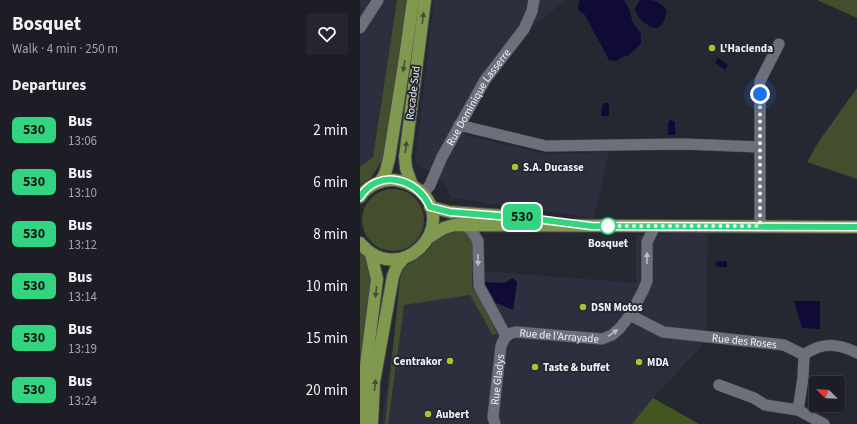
<!DOCTYPE html>
<html lang="en">
<head>
<meta charset="utf-8">
<style>
  :root { --surface:#1c1d25; --page:#25262d; --text:#f1f3f6; --muted:#a0a2a7; --line:#3a3b42 }
  body { margin:0; font-family:"Source Sans 3",sans-serif; background:var(--page); color:var(--text); height:100vh; display:flex; flex-direction:column; font-size:15px; white-space:nowrap }
  * { box-sizing:border-box; margin:0 }
  p { font-size:13px; color:var(--muted) }
  .icon { flex:none; width:22px; height:22px; fill:none; stroke:currentColor; stroke-width:2; stroke-linecap:round; stroke-linejoin:round }
  .map { position:relative; flex:1; overflow:hidden }
  .details { display:flex; flex-direction:column; background:var(--surface); width:360px }
  .details>* { flex:none }
  .badge { padding:0 8px; border-radius:6px; font-size:14px; line-height:26px }
  .needle { width:26px; rotate:293deg }
  .tools { position:absolute; left:449px; top:376px; display:grid; gap:8px }
  .tools a { display:grid; place-items:center; width:36px; height:36px; border-radius:4px; background:var(--surface); box-shadow:0 1px 3px #0004,0 0 0 1px var(--line); font-size:20px }
  .you { position:absolute; width:20px; height:20px; margin:-10px; border:3px solid #fff; border-radius:50%; background:#1a73e8; box-shadow:0 0 0 6px #1a73e833 }
  .map>.badge { position:absolute; translate:-50% -50%; box-shadow:0 0 0 2px #fff }
  h2 { padding:0 12px; font-size:15px; line-height:36px }
  .round { display:grid; place-items:center; flex:none; width:42px; height:42px; border-radius:4px; background:var(--page) }
  .head { display:flex; align-items:center; justify-content:space-between; height:68px; padding:0 12px }
  h1 { font-size:19px; font-weight:700; line-height:30px }
  ul { padding:0; list-style:none }
  li { display:flex; align-items:center; gap:12px; height:52px; padding:0 12px }
  li div { flex:1 }
  li b { display:block; font-size:15px }
  li em { font-style:normal }
  li .badge { min-width:44px; font-weight:700; text-align:center }
  main { display:flex; flex:1; min-height:0 }
  .map>svg:first-child { display:block }
  .built { fill:#2d2f3f }
  .green { fill:#434e2f }
  .forest { fill:#445620 }
  .water { fill:#0f0b36 }
  .lines { fill:none; stroke-linecap:round; stroke-linejoin:round }
  .minor-casing { stroke:#45464f; stroke-width:12 }
  .major-casing { stroke:#45464f; stroke-width:14 }
  .minor { stroke:#6d6f7b; stroke-width:11 }
  .major { stroke:#81994e; stroke-width:12 }
  .oneway { fill:#454f3b }
  .oneway2 { fill:#bbbcc6 }
  .line-casing { stroke:#fff; stroke-width:9 }
  .line { stroke:#33d47f; stroke-width:6 }
  .walk { stroke:#eff0f8; stroke-width:4; stroke-dasharray:0 7.2 }
  .poi-dot { fill:#9eca2f; stroke:#252731; stroke-width:1.5 }
  .stop-dot { fill:#fff; stroke:#33d47f; stroke-width:2 }
  .labels { text-anchor:middle; dominant-baseline:central; stroke-width:4; stroke-linejoin:round; paint-order:stroke }
  .poi-label { font-size:11px; font-weight:bold; fill:#eff0f8; stroke:#252731; text-anchor:start }
  .street-label { font-size:11px; fill:#eff0f8; stroke:#252731 }
  .stop-label { font-size:11px; font-weight:bold; fill:#eff0f8; stroke:#252731 }
</style>
</head>
<body>
<main>
<section class="details">
<div class="head"><div><h1>Bosquet</h1><p>Walk · 4 min · 250 m</p></div><a class="round"><svg class="icon" aria-label="heart" viewBox="0 0 24 24"><path d="M12 20l-8-8c-3-5 5-10 8-4 3-6 11-1 8 4z"/></svg></a></div>
<h2>Departures</h2>
<ul>
<li><span class="badge" style="background:#33d47f;color:#111">530</span><div><b>Bus</b><p>13:06</p></div><em>2 min</em></li>
<li><span class="badge" style="background:#33d47f;color:#111">530</span><div><b>Bus</b><p>13:10</p></div><em>6 min</em></li>
<li><span class="badge" style="background:#33d47f;color:#111">530</span><div><b>Bus</b><p>13:12</p></div><em>8 min</em></li>
<li><span class="badge" style="background:#33d47f;color:#111">530</span><div><b>Bus</b><p>13:14</p></div><em>10 min</em></li>
<li><span class="badge" style="background:#33d47f;color:#111">530</span><div><b>Bus</b><p>13:19</p></div><em>15 min</em></li>
<li><span class="badge" style="background:#33d47f;color:#111">530</span><div><b>Bus</b><p>13:24</p></div><em>20 min</em></li>
</ul>
</section>
<div class="map">
<svg width="497" height="424" viewBox="0 0 497 424">
  <rect width="100%" height="100%" fill="#252731"/>
  <g class="built">
    <polygon points="0,0 37,0 13,157 0,169"/>
    <polygon points="74,0 206,0 169,29 134,76 107,122 106,135 186,154 249,152 234,218 92,198 83,181 55,162"/>
    <polygon points="348,232 346,341 293,398 272,424 21,424 40,302 122,271 276,283 276,235"/>
  </g>
  <g class="green">
    <polygon points="37,0 48,0 25,155 11,178 0,185 0,167 13,157"/>
    <polygon points="457,0 497,0 497,18"/>
    <polygon points="497,88 497,179 447,162 459,141"/>
    <circle cx="33" cy="220" r="31"/>
    <polygon points="99,228 107,230 113,240 112,287 123,303 137,334 132,335 125,321 110,295 44,305 28,424 25,424 40,279 43,268 64,254 75,241 84,232"/>
    <polygon points="0,251 8,258 12,279 0,392"/>
  </g>
  <polygon class="forest" points="293,398 339,424 272,424"/>
  <g class="water">
    <polygon points="220,0 264,0 269,9 273,23 281,34 281,43 278,47 268,56 262,57 257,61 249,60 225,15 218,10 219,2"/>
    <path d="M 281,0 C 295,0 298,0 307,10 C 306,15 304,24 299,27 C 291,32 276,16 275,9 L 279,1 Z"/>
    <polygon points="358,58 368,65 365,70 355,63"/>
    <polygon points="243,103 249,103 249,116 241,116"/>
    <polygon points="310,120 311,120 315,122 315,135 308,135 308,122 309,122"/>
    <polygon points="363,261 367,261 367,267 357,267 355,265 356,262"/>
    <polygon points="153,278 157,282 153,310 136,303 124,282 144,283"/>
    <polygon points="434,301 460,301 460,329 442,328"/>
  </g>
  <g class="lines">
    <defs>
      <g id="minor">
        <polyline points="0,28 18,0"/>
        <polyline points="99,125 186,146 323,144 400,147"/>
        <path id="s1" d="M 63,194 L 70,185 L 82,157 L 125,80 L 164,29 L 172,11 L 174,0"/>
        <polyline points="106,225 113,233 118,241 119,286 146,336"/>
        <polyline points="400,227 400,81 419,44"/>
        <path id="s2" d="M 270,315 L 303,332 L 424,345 L 444,355"/>
        <path d="M 444,355 C 461,342 478,343 497,353"/>
        <polyline points="359,385 394,398 405,405 438,410 464,424"/>
        <polyline points="438,410 443,378 444,355"/>
        <path id="s3" d="M 135,424 L 133,417 L 141,346 C 144,338 147,333 156,332 L 242,339 L 252,335 L 260,328 L 270,315 L 283,291 L 287,281 L 287,242 L 295,226"/>
      </g>
      <g id="major">
        <polyline points="20,182 25,174 29,159 45,58 53,0"/>
        <polyline points="52,185 46,168 45,157 65,0"/>
        <path d="M 0,197 C 7,186 21,179 34,180 C 44,181 51,184 59,190 C 101,226 40,290 0,243"/>
        <polyline points="70,207 90,212 174,218"/>
        <polyline points="68,238 84,228 94,225 497,227"/>
        <polyline points="2,424 4,381 17,279 11,254"/>
        <polyline points="12,424 14,382 33,276 37,266 43,259"/>
      </g>
    </defs>
    <use href="#minor" class="minor-casing"/>
    <use href="#major" class="major-casing"/>
    <use href="#minor" class="minor"/>
    <use href="#major" class="major"/>
  </g>
  <defs><path id="oneway-solid" d="M-6-.8H1V-3.2L6.5 0L1 3.2V.8H-6Z"/></defs>
  <g class="oneway">
    <use href="#oneway-solid" transform="translate(63 18) rotate(-83)"/>
    <use href="#oneway-solid" transform="translate(44 66) rotate(99)"/>
    <use href="#oneway-solid" transform="translate(46 147) rotate(-83)"/>
    <use href="#oneway-solid" transform="translate(16 292) rotate(96)"/>
    <use href="#oneway-solid" transform="translate(15 385) rotate(-84)"/>
  </g>
  <g class="oneway2">
    <use href="#oneway-solid" transform="translate(287 258) rotate(-89)"/>
    <use href="#oneway-solid" transform="translate(118 260) rotate(89)"/>
    <use href="#oneway-solid" transform="translate(253 333) rotate(-35)"/>
  </g>
  <g class="lines">
    <defs>
      <path id="line" d="M 0,197 C 18,168 58,178 70,207 L 90,212 L 176,219 L 231,226 L 497,227"/>
    </defs>
    <use href="#line" class="line-casing"/>
    <use href="#line" class="line"/>
    <polyline class="walk" points="248,226 243,226 400,226 400,94"/>
  </g>
  <g class="poi-dot">
    <circle cx="352" cy="48" r="4"/>
    <circle cx="155" cy="167" r="4"/>
    <circle cx="223" cy="307" r="4"/>
    <circle cx="90" cy="361" r="4"/>
    <circle cx="279" cy="362" r="4"/>
    <circle cx="175" cy="367" r="4"/>
    <circle cx="68" cy="414" r="4"/>
  </g>
  <circle class="stop-dot" cx="248" cy="226" r="8"/>
  <g class="labels">
    <g class="poi-label">
      <text x="360" y="48">L'Hacienda</text>
      <text x="163" y="167">S.A. Ducasse</text>
      <text x="231" y="307">DSN Motos</text>
      <text x="82" y="361" text-anchor="end">Centrakor</text>
      <text x="287" y="362">MDA</text>
      <text x="183" y="367">Taste &amp; buffet</text>
      <text x="76" y="414">Aubert</text>
    </g>
    <g class="street-label">
      <text transform="translate(53 93) rotate(-83)">Rocade Sud</text>
      <text stroke="none"><textPath href="#s1" startOffset="112">Rue Dominique Lasserre</textPath></text>
      <text stroke="none"><textPath href="#s3" startOffset="144">Rue de l'Arrayade</textPath></text>
      <text stroke="none"><textPath href="#s2" startOffset="119">Rue des Roses</textPath></text>
      <text stroke="none"><textPath href="#s3" startOffset="45">Rue Gladys</textPath></text>
    </g>
    <g class="stop-label">
      <text x="248" y="243">Bosquet</text>
    </g>
  </g>
</svg>
<div class="tools">
<a><svg class="needle" viewBox="-14 -14 28 28"><path d="M0-13l5 13h-10z" fill="#e53935"/><path d="M0 13l5-13h-10z" fill="#a0a2a7"/></svg></a>
</div>
<div class="you" style="left:400px;top:94px"></div>
<b class="badge" style="left:162px;top:217px;background:#33d47f;color:#111">530</b>
</div>
</main>
</body>
</html>
